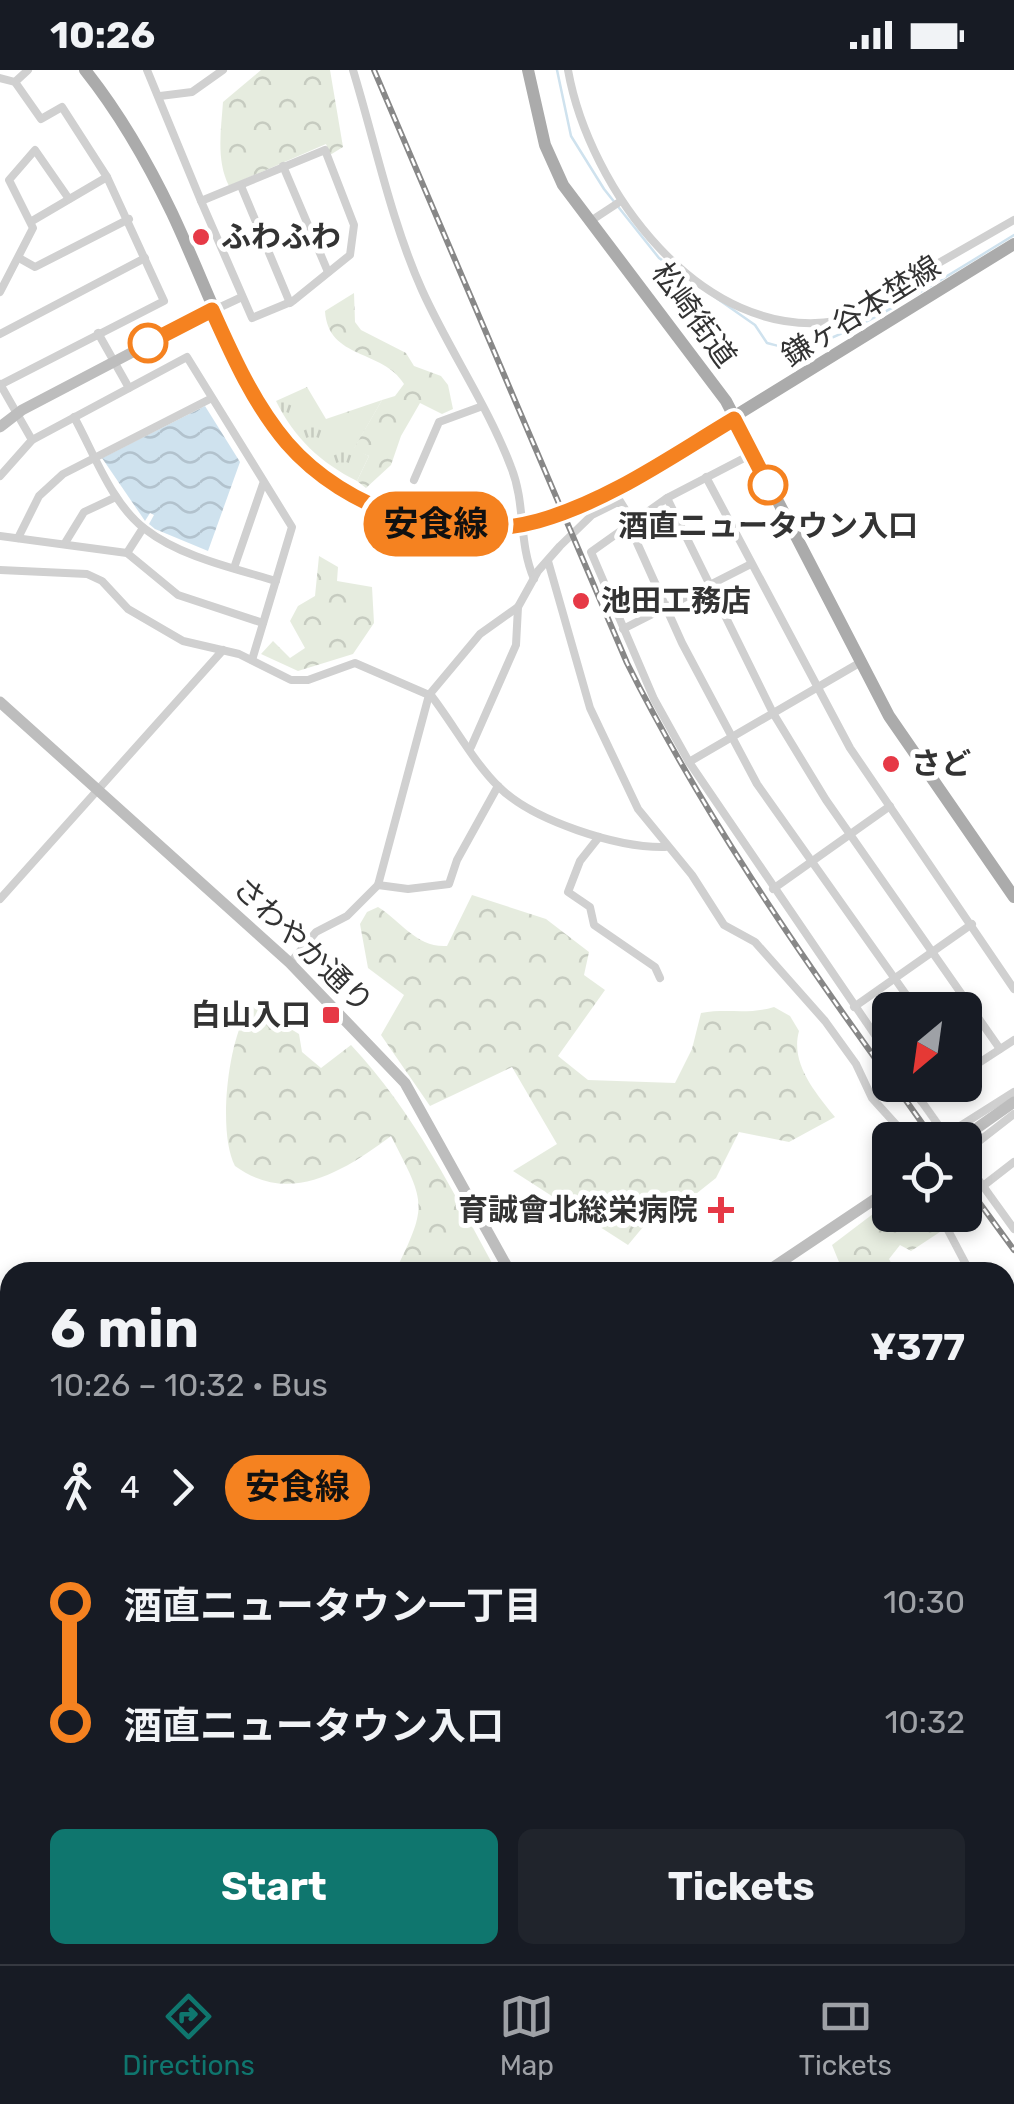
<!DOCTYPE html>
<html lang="en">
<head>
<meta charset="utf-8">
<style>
  :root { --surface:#171b24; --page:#20242c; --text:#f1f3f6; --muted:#9ea1a6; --line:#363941; --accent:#0f766e }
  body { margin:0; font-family:Rubik,"Noto Sans JP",sans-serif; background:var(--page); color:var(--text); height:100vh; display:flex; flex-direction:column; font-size:38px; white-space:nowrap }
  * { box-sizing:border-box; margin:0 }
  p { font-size:32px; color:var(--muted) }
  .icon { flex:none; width:55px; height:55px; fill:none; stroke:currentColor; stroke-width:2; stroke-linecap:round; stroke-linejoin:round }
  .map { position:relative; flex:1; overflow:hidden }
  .side { position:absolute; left:0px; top:1192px; width:1015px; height:702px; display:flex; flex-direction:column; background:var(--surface); border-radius:30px 30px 0 0; box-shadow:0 5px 15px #0003 }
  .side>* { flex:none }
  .badge { padding:0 20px; border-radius:32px; font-size:35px; line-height:65px }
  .needle { width:65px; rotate:209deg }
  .fabs { position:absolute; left:872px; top:922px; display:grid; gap:20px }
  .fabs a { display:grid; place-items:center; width:110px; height:110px; border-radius:15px; background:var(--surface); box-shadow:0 5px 15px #0003; font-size:50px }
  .map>.badge { position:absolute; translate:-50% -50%; box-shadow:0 0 0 5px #fff }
  .legs { display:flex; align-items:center; gap:15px; height:110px; padding:0 50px; font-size:32px }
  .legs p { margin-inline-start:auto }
  .overview { display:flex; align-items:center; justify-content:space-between; height:170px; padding:0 50px }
  h1 { font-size:55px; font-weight:700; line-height:75px }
  .cta { display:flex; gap:20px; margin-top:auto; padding:20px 50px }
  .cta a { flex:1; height:115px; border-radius:15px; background:var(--accent); color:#fff; font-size:40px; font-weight:700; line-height:115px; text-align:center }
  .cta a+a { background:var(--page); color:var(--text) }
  ul { padding:0 50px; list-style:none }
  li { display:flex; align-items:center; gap:35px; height:120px; font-size:38px }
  li i { display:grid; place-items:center; width:15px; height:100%; margin:0 12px; background:currentColor }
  li i::after { content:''; width:25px; height:25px; margin:-12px; border:8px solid; border-radius:50%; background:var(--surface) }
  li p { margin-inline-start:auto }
  li:first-child i { background:linear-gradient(#0000 50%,currentColor 0) }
  li:last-child i { background:linear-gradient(currentColor 50%,#0000 0) }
  .status { display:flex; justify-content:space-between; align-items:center; height:70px; padding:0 50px; background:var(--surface); direction:ltr }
  .status svg { height:28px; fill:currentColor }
  .menu { display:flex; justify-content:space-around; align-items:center; height:140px; border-top:2px solid var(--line); background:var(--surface); font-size:28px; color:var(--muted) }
  .menu a { display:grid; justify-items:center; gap:5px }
  .menu .selected { color:var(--accent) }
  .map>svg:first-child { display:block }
  .grass { fill:url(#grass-tufts) }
  .forest { fill:url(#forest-crowns) }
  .water { fill:url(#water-waves) }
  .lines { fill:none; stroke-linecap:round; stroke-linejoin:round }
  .stream { stroke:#cfe2ee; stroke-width:2.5 }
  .street { stroke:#d0d0d0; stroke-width:8 }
  .secondary { stroke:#bdbdbd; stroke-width:11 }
  .primary { stroke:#ababab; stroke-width:12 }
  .rail-casing { stroke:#888; stroke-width:6 }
  .rail { stroke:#fff; stroke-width:2.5; stroke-dasharray:8; stroke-linecap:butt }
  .primary-bridge { stroke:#ababab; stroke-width:12 }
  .line-1-casing { stroke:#fff; stroke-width:22 }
  .line-1 { stroke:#f58220; stroke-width:15 }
  .poi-dot { fill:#e63946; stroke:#fff; stroke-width:4 }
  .stop-1-dot { fill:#fff; stroke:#f58220; stroke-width:5 }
  .labels { text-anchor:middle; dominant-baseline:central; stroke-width:10; stroke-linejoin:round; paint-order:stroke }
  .poi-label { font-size:30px; font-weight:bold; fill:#333; stroke:#fff; text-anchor:start }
  .street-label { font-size:30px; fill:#333; stroke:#fff }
  .stop-label { font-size:30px; font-weight:bold; fill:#333; stroke:#fff }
</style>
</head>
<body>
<div class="status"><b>10:26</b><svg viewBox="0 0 49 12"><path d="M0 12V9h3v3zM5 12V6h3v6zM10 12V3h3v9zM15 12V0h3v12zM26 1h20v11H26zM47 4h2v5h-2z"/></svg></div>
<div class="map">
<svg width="1014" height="1894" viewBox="0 0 1014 1894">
  <defs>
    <pattern id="grass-tufts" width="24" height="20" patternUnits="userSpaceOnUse" patternTransform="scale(2.5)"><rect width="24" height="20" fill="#e6ecdf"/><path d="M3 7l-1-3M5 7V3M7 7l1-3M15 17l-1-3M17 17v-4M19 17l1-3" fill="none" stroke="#c6cbc0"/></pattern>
    <pattern id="forest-crowns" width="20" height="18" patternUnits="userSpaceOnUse" patternTransform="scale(2.5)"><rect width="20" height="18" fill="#e6ecdf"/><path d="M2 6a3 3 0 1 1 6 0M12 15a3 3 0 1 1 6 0" fill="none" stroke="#c6cbc0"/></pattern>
    <pattern id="water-waves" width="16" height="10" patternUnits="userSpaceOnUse" patternTransform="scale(2.5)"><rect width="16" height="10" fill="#cfe2ee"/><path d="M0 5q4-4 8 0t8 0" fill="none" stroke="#b2c2cd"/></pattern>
  </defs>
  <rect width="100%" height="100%" fill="#fff"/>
  <path class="grass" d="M 307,317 L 326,349 L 382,330 L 354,379 L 369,386 L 357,411 C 321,393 294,368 276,331 Z"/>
  <g class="forest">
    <path d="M 261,0 L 330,0 L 343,77 L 330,85 L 326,74 L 229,116 C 216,90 221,61 223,32 Z"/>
    <path d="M 354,223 L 355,252 L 361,260 L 406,283 L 414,296 L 441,306 L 448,315 L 453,339 L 442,344 L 420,333 L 401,366 L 391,395 L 366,418 L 357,411 L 369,386 L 353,380 L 382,330 L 395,326 L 404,314 C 383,279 328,290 325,241 Z"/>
    <polygon points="319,486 338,497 337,511 372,517 374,553 353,584 298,601 261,584 273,571 290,588 305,578 290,551 298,536 315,526"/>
    <path d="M 472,825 L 546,849 L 589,882 L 584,905 L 605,920 L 558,986 L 588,1010 L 675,1013 L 692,979 L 701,943 C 727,938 748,945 774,937 L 790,946 L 799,961 C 790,993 815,1022 835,1047 L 789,1072 L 739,1062 L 716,1108 L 682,1135 L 658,1139 L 628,1175 L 513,1101 L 557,1074 L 512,997 L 430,1036 L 381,965 L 404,925 L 368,898 L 360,854 L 367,842 L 378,837 C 402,852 417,878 447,876 Z"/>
    <path d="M 251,935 L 299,964 L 302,982 L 321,998 L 351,975 C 414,1042 453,1122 497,1202 L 395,1202 C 428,1134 426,1134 391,1066 C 344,1101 290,1136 235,1096 C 217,1062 228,966 251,935 Z"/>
    <polygon points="890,1131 890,1145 936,1145 943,1160 911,1181 900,1175 889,1189 896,1202 836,1202 841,1197 832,1175"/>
    <polygon points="0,1413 10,1417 10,1566 0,1536"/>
    <polygon points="1014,1553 1014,1695 1005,1691 1005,1555"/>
  </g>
  <polygon class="water" points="205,336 240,392 208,481 155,459 149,454 154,445 150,443 145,451 102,388"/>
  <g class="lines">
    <path class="stream" d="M 557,0 L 571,66 L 604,119 L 659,188 L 755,255 L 767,273 C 776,275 788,280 798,278 C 846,272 968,193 1014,165"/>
    <g class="street">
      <polyline points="147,0 201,131"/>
      <path d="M 353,0 C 375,72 391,151 422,220 C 449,280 488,336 511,397 C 526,434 518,472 534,509"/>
      <path d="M 568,0 C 589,118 701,273 837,251 L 1014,150"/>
      <polyline points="0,8 15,12 41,49 62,37 107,107 164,231 0,315"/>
      <polyline points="15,12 28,0"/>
      <polyline points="160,26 192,22 223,0"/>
      <polygon points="325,80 354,155 350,185 293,231 252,248 201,131"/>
      <polyline points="283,96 328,202"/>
      <polyline points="241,116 290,233"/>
      <polyline points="32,151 107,107"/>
      <polyline points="589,152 621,131"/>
      <polyline points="19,188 35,197 129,149"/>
      <polyline points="0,222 33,158 9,110 35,80 69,129"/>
      <polyline points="214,240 242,227"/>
      <polyline points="98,263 129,318"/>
      <polyline points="0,264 145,188"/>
      <polyline points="0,314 32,370"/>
      <path d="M 74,347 C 94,383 111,433 145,459 C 181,487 233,498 276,511"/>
      <polyline points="752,384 667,428 591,482 654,629 689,692 890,987"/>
      <polyline points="0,406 32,370 187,287 292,457 252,590"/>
      <polyline points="706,407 850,678 1014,919"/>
      <polyline points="414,410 439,352 480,337"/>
      <polyline points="667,428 773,643 826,730 1000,979"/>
      <polyline points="629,455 682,573 757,714 917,940"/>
      <polyline points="0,466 127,483 178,525 263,553"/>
      <polyline points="18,468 39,426 63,404 210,329"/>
      <polyline points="65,473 84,442 116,427"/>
      <polyline points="127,483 143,458"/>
      <polyline points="548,491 590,638 638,739 692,805 724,855 755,872 825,951 856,994 872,1028 910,1070"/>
      <polyline points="234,498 263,414"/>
      <polyline points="0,500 87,504 102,511 128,539 183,571 239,584 291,610 308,610 355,593 429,625 480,564 518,537 538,501 560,476 592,445 620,431 633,452"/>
      <polyline points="623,559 751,494"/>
      <path d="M 430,624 C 452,652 474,693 499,717 C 533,751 618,778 665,777"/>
      <polyline points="471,677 516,575 518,537"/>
      <polyline points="689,692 861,592"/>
      <polyline points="599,767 580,791 568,822 590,837 594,855 655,897 660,908"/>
      <polyline points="378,815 408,819 449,814 457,790 498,716"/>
      <polyline points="773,819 890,736"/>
      <polyline points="0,829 223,580"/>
      <polyline points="290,893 316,862 347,846 378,815 429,625"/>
      <polyline points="854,937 972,854"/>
      <polyline points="965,1002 1014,970"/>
      <polyline points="910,1015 949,1070"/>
      <polyline points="921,1031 945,1015"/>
      <polyline points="946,1065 1014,1022"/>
      <polyline points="965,1082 1014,1044"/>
      <polyline points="965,1091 1014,1159"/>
      <polyline points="983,1116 1014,1092"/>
      <polyline points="940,1145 970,1202"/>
      <polyline points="1005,1274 1014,1266"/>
      <polyline points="1005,1277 1014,1291"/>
      <polyline points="1005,1420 1014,1419"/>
      <polyline points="1005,1810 1014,1820"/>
      <polyline points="289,1885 298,1885"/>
      <polyline points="323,1885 326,1894"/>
      <polyline points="369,1885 372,1894"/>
      <polyline points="417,1885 421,1894"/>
      <polyline points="465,1885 468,1894"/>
      <polyline points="512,1885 515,1894"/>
      <polyline points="823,1885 830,1894"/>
      <polyline points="872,1885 879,1894"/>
      <polyline points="580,1893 601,1885"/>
      <polyline points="679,1894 702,1885"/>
    </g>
    <g class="secondary">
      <polyline points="0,357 22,340 213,240"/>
      <polyline points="0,632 290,893 405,1013 510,1202"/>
      <polyline points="960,1070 1014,1032"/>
      <polyline points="766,1202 890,1119"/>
      <polyline points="1005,1768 1014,1762"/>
      <polyline points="544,1885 547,1894"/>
      <polyline points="917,1885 923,1894"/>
    </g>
    <g class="primary">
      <path d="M 85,0 C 120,44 148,93 172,143 C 236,279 261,409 426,452"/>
      <polyline points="528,0 545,75 563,115 726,331 889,646 1014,827"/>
      <polyline points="636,407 1014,174"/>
    </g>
    <defs>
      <g id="rail">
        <path d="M 374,0 L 627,593 C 701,740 793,875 890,1009"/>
        <polyline points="895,1015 934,1070"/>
        <polyline points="965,1113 1014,1180"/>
      </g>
    </defs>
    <use href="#rail" class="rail-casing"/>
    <use href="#rail" class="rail"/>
    <path class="primary-bridge" d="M 426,452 C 504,468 569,444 636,407"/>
  </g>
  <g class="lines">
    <defs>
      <path id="line-1" d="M 148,273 L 212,240 C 233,287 254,334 287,373 C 346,441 451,475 538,451 C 609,431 672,386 734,349 L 768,415"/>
    </defs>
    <use href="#line-1" class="line-1-casing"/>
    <use href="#line-1" class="line-1"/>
  </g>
  <g class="poi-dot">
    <circle cx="201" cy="167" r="10"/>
    <circle cx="581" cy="531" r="10"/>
    <circle cx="891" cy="694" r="10"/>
    <rect x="321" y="935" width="20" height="20" rx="5"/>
    <path d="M716 1125h10v10h10v10h-10v10h-10v-10h-10v-10h10z"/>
  </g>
  <g class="stop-1-dot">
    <circle cx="148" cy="273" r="18"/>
    <circle cx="768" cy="415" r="18"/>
  </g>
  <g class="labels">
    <g class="poi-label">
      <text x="221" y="167">ふわふわ</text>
      <text x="601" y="531">池田工務店</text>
      <text x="911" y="694">さど</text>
      <text x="311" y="945" text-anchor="end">白山入口</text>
      <text x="698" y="1140" text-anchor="end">育誠會北総栄病院</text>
    </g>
    <g class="street-label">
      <text transform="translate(861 241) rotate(-32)">鎌ヶ谷本埜線</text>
      <text transform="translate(694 245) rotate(54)">松崎街道</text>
      <text transform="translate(303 875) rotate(44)">さわやか通り</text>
    </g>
    <g class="stop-label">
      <text x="768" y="456">酒直ニュータウン入口</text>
    </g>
  </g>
</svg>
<div class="fabs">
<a><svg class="needle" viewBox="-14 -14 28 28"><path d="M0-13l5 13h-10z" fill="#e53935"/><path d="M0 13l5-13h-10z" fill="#9ea1a6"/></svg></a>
<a><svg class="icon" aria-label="locate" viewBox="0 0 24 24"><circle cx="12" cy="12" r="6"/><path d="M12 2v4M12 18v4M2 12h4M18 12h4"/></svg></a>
</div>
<b class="badge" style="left:436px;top:454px;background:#f58220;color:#111">安食線</b>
<section class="side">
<div class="overview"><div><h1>6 min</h1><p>10:26 – 10:32 · Bus</p></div><b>¥377</b></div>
<div class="legs"><svg class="icon" aria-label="walk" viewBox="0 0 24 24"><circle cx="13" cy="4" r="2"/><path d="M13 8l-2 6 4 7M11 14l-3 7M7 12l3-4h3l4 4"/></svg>4<svg class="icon" aria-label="forward" viewBox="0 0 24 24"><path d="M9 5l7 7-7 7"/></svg><b class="badge" style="background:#f58220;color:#111">安食線</b></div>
<ul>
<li><i style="color:#f58220"></i><b>酒直ニュータウン一丁目</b><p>10:30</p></li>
<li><i style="color:#f58220"></i><b>酒直ニュータウン入口</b><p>10:32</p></li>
</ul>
<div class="cta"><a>Start</a><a>Tickets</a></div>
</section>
</div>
<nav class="menu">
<a class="selected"><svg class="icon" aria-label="directions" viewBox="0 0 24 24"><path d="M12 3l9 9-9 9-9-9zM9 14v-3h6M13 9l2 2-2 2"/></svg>Directions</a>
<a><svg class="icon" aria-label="map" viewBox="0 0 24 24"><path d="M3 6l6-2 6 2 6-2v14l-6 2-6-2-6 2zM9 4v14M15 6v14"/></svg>Map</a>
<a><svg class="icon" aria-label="tickets" viewBox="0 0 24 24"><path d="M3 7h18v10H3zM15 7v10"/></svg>Tickets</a>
</nav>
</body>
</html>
